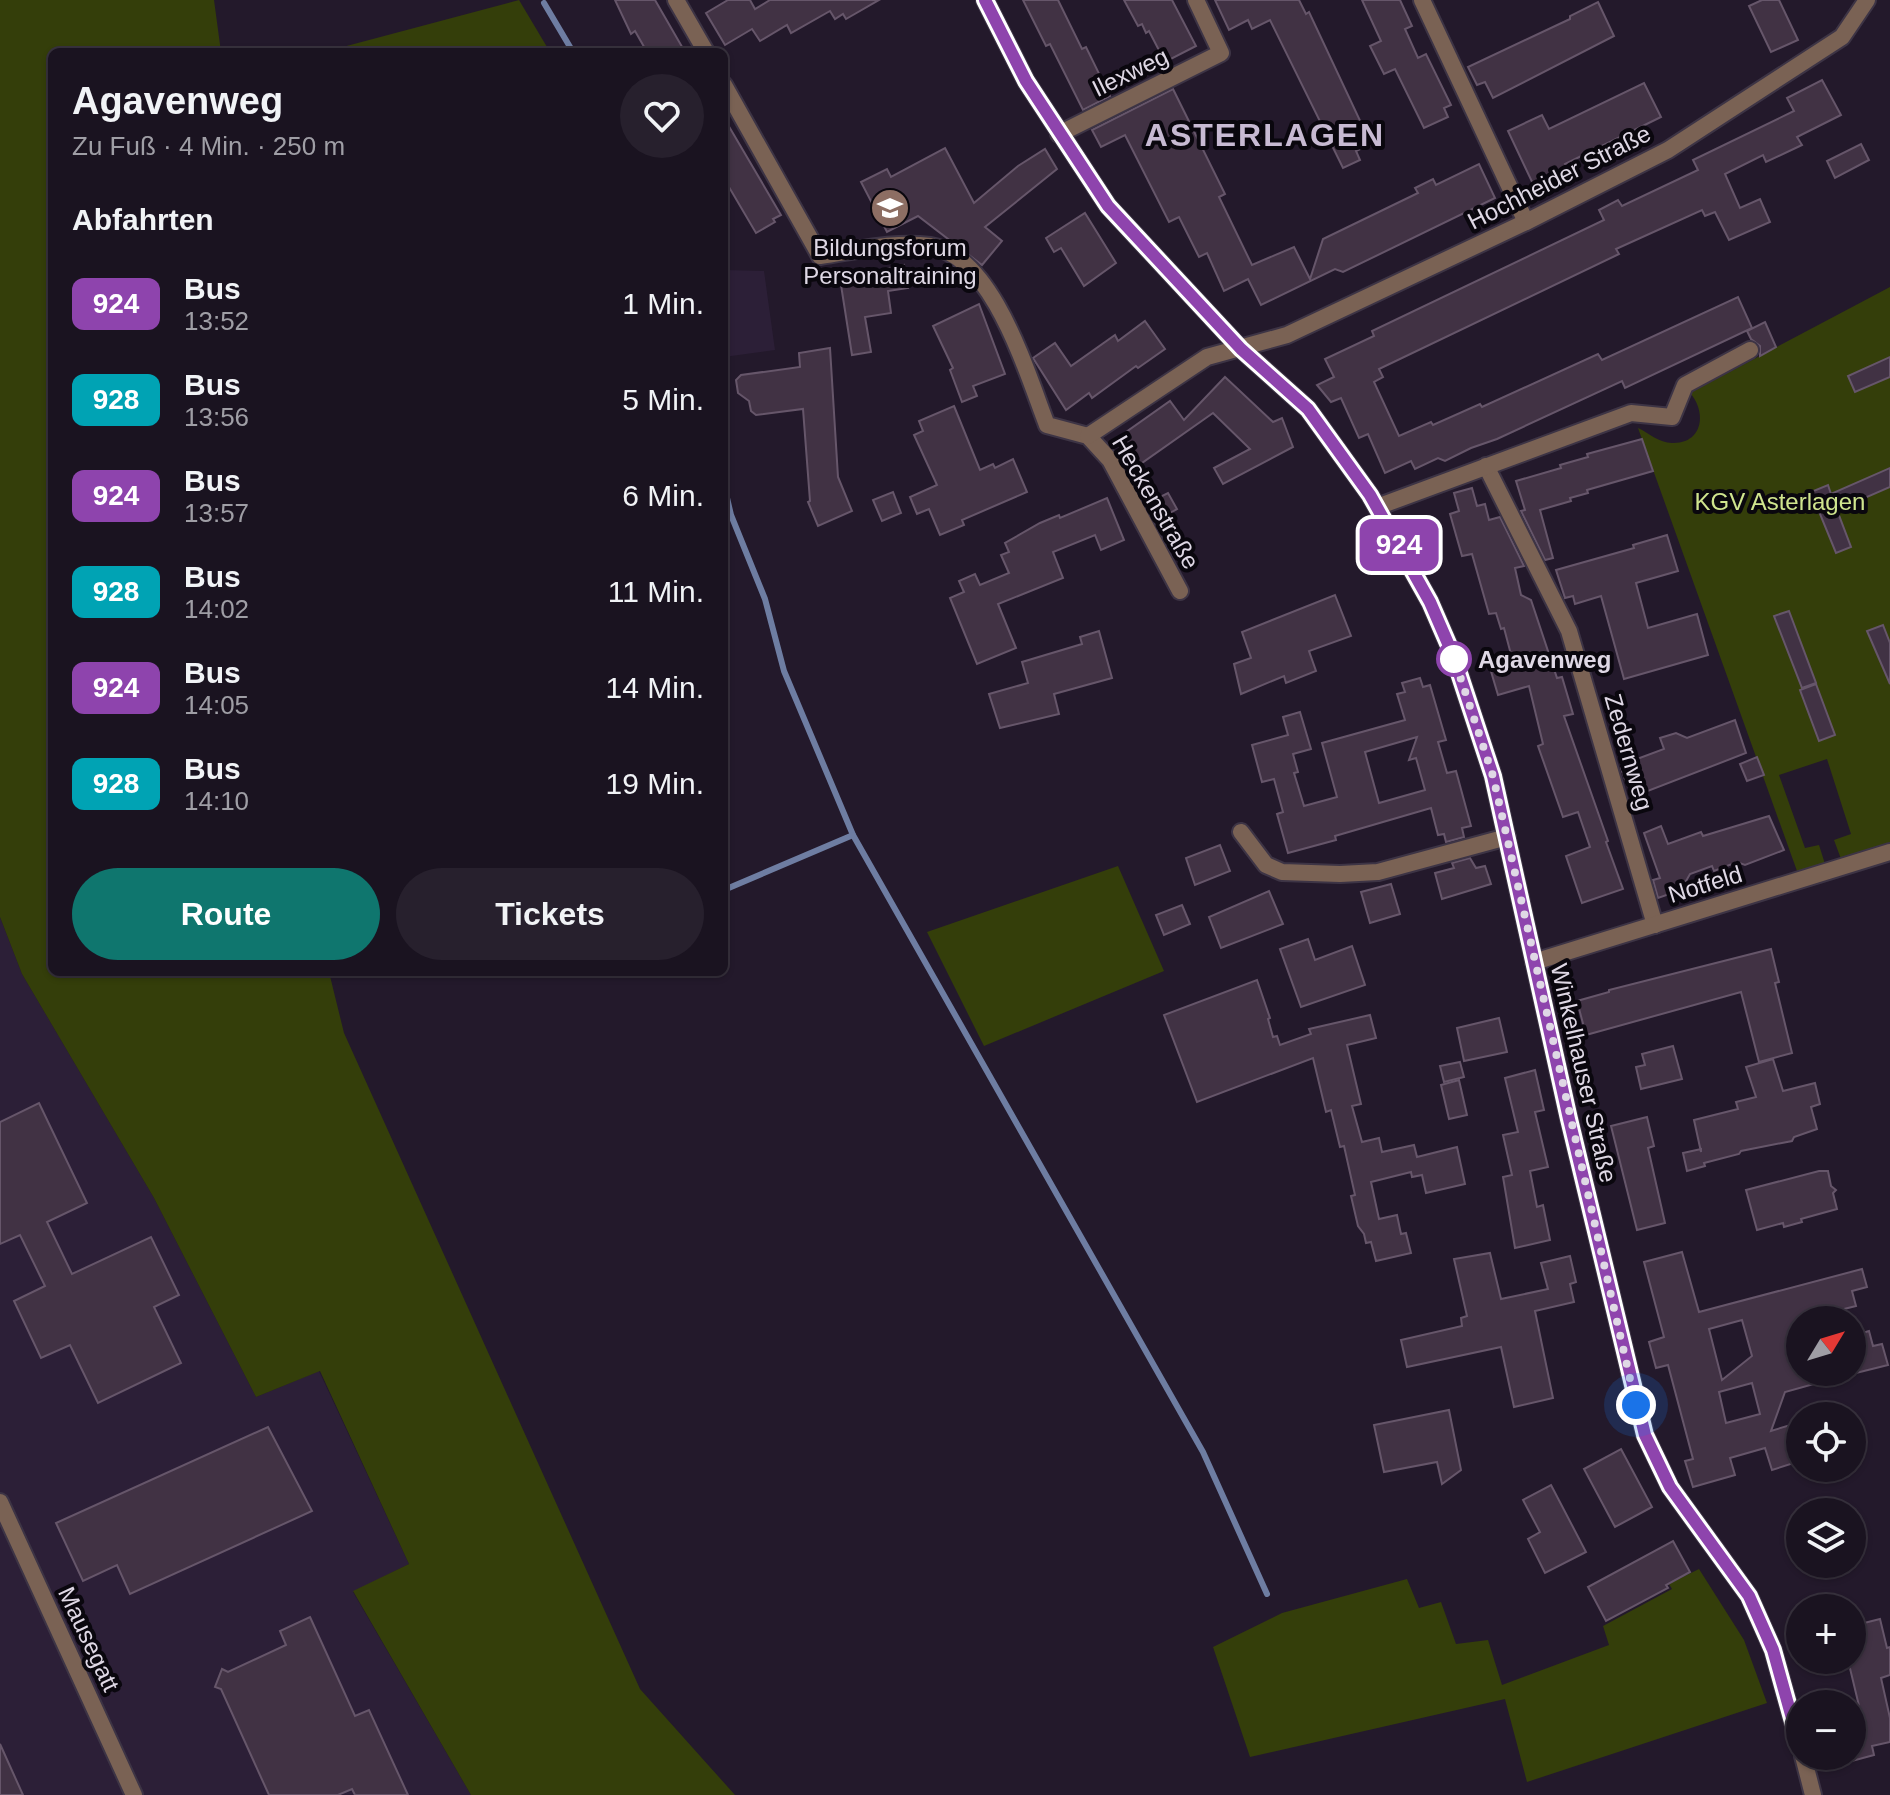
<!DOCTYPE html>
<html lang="de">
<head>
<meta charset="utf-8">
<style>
  :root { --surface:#1a1320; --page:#27202d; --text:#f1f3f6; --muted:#9f9ea5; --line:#38323e; --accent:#0f766e }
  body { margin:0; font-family:Arial,sans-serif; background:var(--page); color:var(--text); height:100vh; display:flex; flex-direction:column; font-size:30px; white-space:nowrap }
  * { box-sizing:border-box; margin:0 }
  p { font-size:26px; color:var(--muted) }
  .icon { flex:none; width:44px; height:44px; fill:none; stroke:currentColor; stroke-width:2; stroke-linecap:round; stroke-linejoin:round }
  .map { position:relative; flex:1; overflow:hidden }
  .details { position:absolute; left:48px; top:48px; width:680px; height:928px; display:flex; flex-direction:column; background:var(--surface); border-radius:12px; box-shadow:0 2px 6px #0004,0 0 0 2px var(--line) }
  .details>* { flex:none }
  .badge { padding:0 16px; border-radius:12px; font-size:28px; line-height:52px }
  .needle { width:52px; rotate:52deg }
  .controls { position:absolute; left:1786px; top:1306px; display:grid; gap:16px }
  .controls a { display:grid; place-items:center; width:80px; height:80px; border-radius:50%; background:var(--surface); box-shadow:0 2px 6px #0004,0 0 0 2px var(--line); font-size:40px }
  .you { position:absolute; width:40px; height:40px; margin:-20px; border:6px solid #fff; border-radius:50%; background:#1a73e8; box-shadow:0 0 0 12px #1a73e833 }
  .map>.badge { position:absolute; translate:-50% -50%; box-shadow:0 0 0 4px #fff }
  h2 { padding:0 24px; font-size:30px; line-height:72px }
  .round { display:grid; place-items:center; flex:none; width:84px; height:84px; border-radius:42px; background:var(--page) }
  .overview { display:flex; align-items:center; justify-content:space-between; height:136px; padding:0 24px }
  h1 { font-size:38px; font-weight:700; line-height:60px }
  .button { display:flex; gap:16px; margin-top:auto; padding:16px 24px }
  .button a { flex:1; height:92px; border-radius:48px; background:var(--accent); color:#fff; font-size:32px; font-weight:700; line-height:92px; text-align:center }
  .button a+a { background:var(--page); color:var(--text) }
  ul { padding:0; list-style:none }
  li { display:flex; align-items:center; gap:24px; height:96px; padding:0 24px }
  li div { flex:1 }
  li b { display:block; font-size:30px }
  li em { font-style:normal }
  li .badge { min-width:88px; font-weight:700; text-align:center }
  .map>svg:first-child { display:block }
  .built { fill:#2c1f37 }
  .green { fill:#343e0a }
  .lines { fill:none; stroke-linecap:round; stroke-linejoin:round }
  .stream { stroke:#6e7da2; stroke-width:6 }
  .building { fill:#413244; stroke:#66566a; stroke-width:2; fill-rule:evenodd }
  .street-casing { stroke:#3d3445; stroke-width:20 }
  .street { stroke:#7a6254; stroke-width:16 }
  .line-casing { stroke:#fff; stroke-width:18 }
  .line { stroke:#8e44ad; stroke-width:12 }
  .walk { stroke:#dfd8e5; stroke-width:8; stroke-dasharray:0 14.4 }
  .stop-dot { fill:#fff; stroke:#8e44ad; stroke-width:4 }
  .labels { text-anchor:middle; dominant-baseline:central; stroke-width:8; stroke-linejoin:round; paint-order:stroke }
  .street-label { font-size:24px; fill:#dfd8e5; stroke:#0a070e }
  .poi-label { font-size:24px; fill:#dfd8e5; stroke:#0a070e }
  .park-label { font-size:24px; fill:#d0e58e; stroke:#0a070e }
  .stop-label { font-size:24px; font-weight:bold; fill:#dfd8e5; stroke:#0a070e; text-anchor:start }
  .district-label { font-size:32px; font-weight:bold; letter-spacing:2px; fill:#c7bad2; stroke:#0a070e }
</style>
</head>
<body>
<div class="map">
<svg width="1890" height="1795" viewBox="0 0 1890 1795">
  <rect width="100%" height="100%" fill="#23192b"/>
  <g class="built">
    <polygon points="724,270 764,271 775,350 724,357"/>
    <polygon points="0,917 22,974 154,1198 256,1397 319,1371 409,1564 353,1592 471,1795 0,1795"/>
  </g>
  <g class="green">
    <polygon points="0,0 214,0 221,52 52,52 52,972 329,972 344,1033 640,1689 735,1795 471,1795 353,1591 409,1564 320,1371 256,1397 154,1198 22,974 0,917"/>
    <polygon points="519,0 550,52 324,52"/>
    <path d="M 1890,287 L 1890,846 L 1841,859 L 1834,840 L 1851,834 L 1827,759 L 1779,775 L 1805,848 L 1819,845 L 1825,864 L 1797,871 L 1638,428 C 1649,433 1659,443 1672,443 C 1703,444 1707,412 1690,393 Z"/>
    <polygon points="1118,866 1164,971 984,1046 927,932"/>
    <polygon points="1699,1569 1744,1640 1767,1703 1527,1782 1505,1699 1250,1757 1213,1647 1282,1613 1407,1579 1419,1608 1441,1602 1456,1644 1488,1640 1502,1685 1609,1645 1603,1626 1672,1589 1669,1584"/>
  </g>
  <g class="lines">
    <g class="stream">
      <polyline points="544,3 573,52"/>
      <polyline points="724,485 731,515 765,599 784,671 853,835 1203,1452 1267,1594"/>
      <polyline points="724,890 853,835"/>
    </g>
  </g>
  <g class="building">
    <polygon points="615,0 655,0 685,52 647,52 635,31 631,34"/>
    <polygon points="728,0 750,0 755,9 770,0 879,0 846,19 843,14 835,19 830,11 791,33 787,25 760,41 752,29 725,45 706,13"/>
    <polygon points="1023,0 1058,0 1082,49 1086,47 1110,96 1083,110 1050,44 1046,46"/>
    <polygon points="1124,0 1172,0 1196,46 1165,62 1149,31 1146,33 1142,24 1138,26"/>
    <polygon points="1215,0 1299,0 1306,14 1309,12 1371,144 1356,151 1360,160 1343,168 1270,20 1252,29 1248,20 1229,30"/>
    <polygon points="1362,0 1400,0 1412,26 1405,29 1418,58 1426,54 1451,105 1444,108 1448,117 1424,128 1395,69 1384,74 1370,46 1381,41"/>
    <polygon points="1762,0 1779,0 1798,40 1771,52 1749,6"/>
    <polygon points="1598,2 1614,36 1493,98 1485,82 1477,85 1468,67 1570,19 1570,16"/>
    <polygon points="1822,80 1841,115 1797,137 1802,145 1766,162 1763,155 1725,174 1740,208 1760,199 1770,222 1729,240 1715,212 1705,216 1702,210 1616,249 1619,254 1379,369 1383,377 1374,382 1399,436 1431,422 1433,425 1480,404 1482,407 1598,354 1602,360 1738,297 1752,328 1625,388 1622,381 1497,439 1471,448 1445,461 1438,458 1415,469 1411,461 1385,473 1368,434 1359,438 1341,398 1331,402 1317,385 1334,377 1325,359 1374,336 1372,331 1604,220 1599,210 1618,200 1622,206 1698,170 1693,160 1794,111 1787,98"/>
    <polygon points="1644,83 1661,117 1565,164 1568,170 1534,186 1508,131 1542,115 1549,129"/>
    <polygon points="1173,89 1225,194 1219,197 1252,265 1294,247 1310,279 1323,239 1418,193 1415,188 1433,179 1436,185 1479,164 1495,198 1343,272 1335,269 1261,305 1248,279 1224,291 1207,253 1199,257 1179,217 1169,222 1125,135 1101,147 1092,130"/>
    <polygon points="724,118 781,215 773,219 775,222 756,233 726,182"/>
    <polygon points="1861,144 1869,160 1835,178 1827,161"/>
    <polygon points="945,148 974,203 1018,166 1045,149 1057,169 985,227 1002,241 982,265 918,216 887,232 861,182 887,169 891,177"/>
    <polygon points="1085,213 1116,263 1084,286 1061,248 1054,252 1046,238"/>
    <polygon points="904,265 908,288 888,291 891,313 865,317 871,352 852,355 841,285 885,278 884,269"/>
    <polygon points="979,304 1005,374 973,386 977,396 962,402 950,370 953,368 933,326"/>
    <polygon points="1145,321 1165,349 1138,368 1136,366 1092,398 1089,393 1066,410 1033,358 1055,343 1071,366 1115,335 1118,341"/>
    <polygon points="1765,322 1776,347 1760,356 1760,346 1751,339 1747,331"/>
    <polygon points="830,348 838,477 852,511 818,526 808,502 810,501 803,409 756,415 751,411 749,401 738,393 736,380 741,375 800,367 799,353"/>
    <polygon points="1890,357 1890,377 1855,392 1848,376"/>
    <polygon points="1225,377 1273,422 1282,418 1293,447 1223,484 1214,468 1250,449 1213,413 1139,465 1119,437 1170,401 1184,420"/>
    <polygon points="954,406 980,470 993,464 995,468 1013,459 1027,492 962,520 964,525 940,535 929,509 917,514 910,497 937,485 914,435 923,431 919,421"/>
    <polygon points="1642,439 1653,471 1587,490 1588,493 1570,498 1571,501 1540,510 1553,558 1545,560 1521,511 1525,510 1516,481 1561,468 1560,465 1588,457 1587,454"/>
    <polygon points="1890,468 1890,487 1837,510 1851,547 1836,553 1811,492 1828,485 1831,494"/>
    <polygon points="1472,488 1477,506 1485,504 1489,520 1500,517 1524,566 1515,568 1521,595 1531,600 1557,678 1562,677 1573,714 1564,716 1608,841 1606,842 1623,889 1582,903 1566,856 1590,847 1578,812 1563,817 1538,746 1543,744 1529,686 1498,695 1490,668 1513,662 1504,628 1501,629 1496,613 1489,614 1472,554 1462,556 1450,514 1459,511 1454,493"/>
    <polygon points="893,492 901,513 882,521 873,500"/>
    <polygon points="1168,493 1177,509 1161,518 1152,501"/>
    <polygon points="1107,498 1124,540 1101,550 1095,535 1053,552 1063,578 998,604 1016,648 977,664 950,598 964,592 959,581 975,574 980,585 1009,573 1001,555 1009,552 1005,543 1040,523 1059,515 1060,518"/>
    <polygon points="1667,535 1678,571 1636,583 1648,628 1697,614 1708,655 1624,679 1601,596 1575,604 1573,596 1565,598 1556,570 1634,548 1633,545"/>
    <polygon points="1335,595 1351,636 1309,651 1316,671 1286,683 1284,676 1241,694 1234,664 1251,658 1242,632"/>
    <polygon points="1789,611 1816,683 1802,688 1774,616"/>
    <polygon points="1883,625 1890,643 1890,684 1867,631"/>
    <polygon points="1099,631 1112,678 1054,694 1059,714 1000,728 989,694 1028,683 1022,662 1082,644 1080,637"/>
    <path d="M 1420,678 L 1423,687 L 1430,685 L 1446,740 L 1438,742 L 1447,773 L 1456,771 L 1471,826 L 1462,828 L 1464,837 L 1446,842 L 1444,834 L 1438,835 L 1431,808 L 1335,836 L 1336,840 L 1288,853 L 1277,814 L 1283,812 L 1274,779 L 1262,782 L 1252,745 L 1288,735 L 1283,717 L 1300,712 L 1311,749 L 1293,754 L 1298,772 L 1294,773 L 1304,806 L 1337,797 L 1322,743 L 1405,720 L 1397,694 L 1405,692 L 1402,683 ZM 1417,737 L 1409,760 L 1416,758 L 1425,790 L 1379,803 L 1365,752 Z"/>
    <polygon points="1816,684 1835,735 1819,741 1800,690"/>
    <polygon points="1735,720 1746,753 1640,794 1636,782 1627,785 1621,768 1629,765 1629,762 1664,749 1660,738 1676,733 1687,738"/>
    <polygon points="1757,757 1764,775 1747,781 1740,764"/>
    <polygon points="1769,816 1784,850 1745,865 1737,862 1714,871 1712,866 1690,874 1681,890 1658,898 1653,880 1660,878 1644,833 1661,826 1668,844 1701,832 1703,836"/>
    <polygon points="1220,845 1230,871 1195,885 1186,858"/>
    <polygon points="1470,858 1476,868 1485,866 1491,884 1442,899 1435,873 1454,868 1452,863"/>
    <polygon points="1391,884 1400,914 1370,923 1361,892"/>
    <polygon points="1269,891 1283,924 1221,948 1209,917"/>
    <polygon points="1182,905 1190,924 1164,935 1156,915"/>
    <polygon points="1308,939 1315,960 1352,946 1365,985 1301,1007 1280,949"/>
    <polygon points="1771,949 1779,982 1775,983 1792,1053 1759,1062 1741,992 1586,1035 1577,1001 1609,992 1609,990"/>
    <polygon points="1257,980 1270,1018 1268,1019 1273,1037 1277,1036 1280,1045 1311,1034 1309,1029 1370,1015 1376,1038 1347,1045 1361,1104 1352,1106 1362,1142 1379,1138 1382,1152 1414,1145 1417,1157 1457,1147 1465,1184 1426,1193 1422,1175 1412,1177 1411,1172 1371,1182 1379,1219 1397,1215 1401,1234 1406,1233 1411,1253 1376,1261 1371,1242 1366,1243 1364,1234 1358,1226 1351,1196 1355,1195 1344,1146 1340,1147 1331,1110 1326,1112 1313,1058 1197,1102 1164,1015"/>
    <polygon points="1499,1018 1507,1052 1464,1061 1457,1028"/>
    <polygon points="1673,1046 1682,1079 1641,1089 1636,1067 1645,1065 1642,1054"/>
    <polygon points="1773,1059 1783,1091 1815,1083 1820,1104 1811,1107 1817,1129 1794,1137 1792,1141 1741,1151 1739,1154 1704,1163 1705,1166 1687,1171 1683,1153 1701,1149 1701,1152 1694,1120 1738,1109 1736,1102 1756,1097 1746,1067"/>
    <polygon points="1460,1062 1464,1077 1444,1082 1440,1066"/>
    <polygon points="1535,1070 1544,1110 1535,1112 1548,1167 1530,1171 1537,1207 1543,1205 1550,1240 1515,1248 1503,1177 1512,1175 1503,1135 1518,1132 1505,1078"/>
    <polygon points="1459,1080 1467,1115 1449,1119 1441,1085"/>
    <polygon points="39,1103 87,1203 47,1222 72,1274 151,1237 179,1295 154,1307 181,1363 98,1403 70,1345 41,1358 14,1301 45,1286 20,1235 0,1244 0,1122"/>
    <polygon points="1647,1117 1654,1146 1648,1148 1665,1223 1637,1230 1611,1126"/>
    <polygon points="1819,1171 1828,1171 1831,1186 1836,1190 1833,1193 1837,1209 1801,1219 1802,1222 1784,1227 1783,1223 1757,1230 1746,1190"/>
    <path d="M 1682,1252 L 1699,1312 L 1862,1269 L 1867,1287 L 1852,1291 L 1856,1306 L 1800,1320 L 1800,1372 L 1839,1372 L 1839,1377 L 1785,1392 L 1771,1431 L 1800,1422 L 1800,1461 L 1772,1470 L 1765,1448 L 1730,1458 L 1735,1475 L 1693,1487 L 1685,1461 L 1693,1459 L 1668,1365 L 1656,1368 L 1649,1342 L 1664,1337 L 1644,1262 ZM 1742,1320 L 1752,1356 L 1722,1380 L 1709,1329 ZM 1752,1383 L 1760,1414 L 1726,1423 L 1719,1392 Z"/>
    <polygon points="1490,1253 1501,1299 1548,1289 1541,1263 1570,1256 1576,1282 1570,1284 1574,1302 1535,1311 1553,1398 1514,1407 1501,1347 1407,1367 1401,1340 1462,1326 1461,1318 1467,1316 1454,1259"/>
    <polygon points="1869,1331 1873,1346 1882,1344 1888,1365 1852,1374 1852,1336"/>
    <polygon points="1449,1410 1461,1470 1442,1484 1437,1462 1384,1472 1374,1425"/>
    <polygon points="268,1427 312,1511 130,1594 117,1565 83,1581 56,1523"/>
    <polygon points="1621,1449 1652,1507 1615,1527 1584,1469"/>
    <polygon points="1551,1485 1586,1552 1545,1573 1528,1539 1540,1532 1523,1500"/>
    <polygon points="1673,1541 1690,1572 1666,1585 1668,1588 1606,1621 1588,1587"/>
    <polygon points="310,1617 355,1716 369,1710 408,1795 355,1795 352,1789 338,1795 269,1795 221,1689 215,1687 222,1669 228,1672 286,1645 280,1631"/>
    <polygon points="1880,1619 1887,1648 1890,1647 1890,1675 1881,1678 1890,1718 1890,1742 1872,1746 1874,1755 1852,1761 1852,1712 1860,1710 1848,1660 1852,1660 1852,1626"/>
    <polygon points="0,1744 23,1795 0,1795"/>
  </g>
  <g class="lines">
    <defs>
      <g id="street">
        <polyline points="676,0 706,52"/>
        <polyline points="985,0 1026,81 1108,206 1241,349 1308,409 1370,495 1430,602 1453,655 1493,776 1569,1119 1645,1435 1670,1487 1749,1596 1773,1650 1800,1747"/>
        <polyline points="1422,0 1526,222"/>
        <path d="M 724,85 L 820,256 C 855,251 894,241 930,246 C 993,255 1027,374 1047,425 L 1088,436 L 1110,460 L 1180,591"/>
        <polyline points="1059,134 1221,53 1196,0"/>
        <polyline points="1088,436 1207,357 1287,335 1526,222 1668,150 1842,37 1867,0"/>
        <polyline points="1486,466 1569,631 1655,925"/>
        <polyline points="1377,507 1631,413 1672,417 1685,385 1750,350"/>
        <polyline points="1241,832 1266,865 1282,872 1340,874 1378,872 1507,837"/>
        <polyline points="1534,962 1890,852"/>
        <polyline points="0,1502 134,1795"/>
        <polyline points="1803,1756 1813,1795"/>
      </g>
    </defs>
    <use href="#street" class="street-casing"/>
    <use href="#street" class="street"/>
  </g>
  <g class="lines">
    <defs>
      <polyline id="line" points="985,0 1026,81 1108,206 1241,349 1308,409 1370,495 1430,602 1453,655 1493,776 1569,1119 1645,1435 1670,1487 1749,1596 1773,1650 1800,1747"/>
    </defs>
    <use href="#line" class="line-casing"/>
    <use href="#line" class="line"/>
    <polyline class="walk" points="1454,659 1453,655 1493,776 1636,1405"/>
  </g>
  <defs>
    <symbol id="university-disc" viewBox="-11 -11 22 22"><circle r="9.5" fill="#8d6e63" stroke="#0a070e"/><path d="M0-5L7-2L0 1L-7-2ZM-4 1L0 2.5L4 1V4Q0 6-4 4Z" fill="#fff"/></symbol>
  </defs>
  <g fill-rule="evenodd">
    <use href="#university-disc" x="868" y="186" width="44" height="44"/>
  </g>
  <circle class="stop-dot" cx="1454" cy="659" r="16"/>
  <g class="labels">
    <g class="street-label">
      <text transform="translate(1130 72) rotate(-26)">Ilexweg</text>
      <text transform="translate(1559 177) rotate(-27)">Hochheider Straße</text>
      <text transform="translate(1156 502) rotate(60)">Heckenstraße</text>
      <text transform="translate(1629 752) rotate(74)">Zedernweg</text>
      <text transform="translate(1705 884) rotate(-17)">Notfeld</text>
      <text transform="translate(1584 1073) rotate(77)">Winkelhauser Straße</text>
      <text transform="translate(89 1639) rotate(65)">Mausegatt</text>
    </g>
    <g class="poi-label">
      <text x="890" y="247">Bildungsforum<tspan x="890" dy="28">Personaltraining</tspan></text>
    </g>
    <g class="park-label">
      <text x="1780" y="501">KGV Asterlagen</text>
    </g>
    <g class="stop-label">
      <text x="1478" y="659">Agavenweg</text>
    </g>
    <g class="district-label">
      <text x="1265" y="135">ASTERLAGEN</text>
    </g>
  </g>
</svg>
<div class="controls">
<a><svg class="needle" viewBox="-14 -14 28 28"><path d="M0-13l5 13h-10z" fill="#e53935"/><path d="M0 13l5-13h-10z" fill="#9f9ea5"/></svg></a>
<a><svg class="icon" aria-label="locate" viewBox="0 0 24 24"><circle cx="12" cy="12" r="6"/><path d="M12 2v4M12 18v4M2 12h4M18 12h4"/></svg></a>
<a><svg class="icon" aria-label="layers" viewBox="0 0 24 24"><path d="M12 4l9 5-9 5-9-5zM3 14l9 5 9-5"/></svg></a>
<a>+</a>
<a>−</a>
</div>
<div class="you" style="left:1636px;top:1405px"></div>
<b class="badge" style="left:1399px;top:545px;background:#8e44ad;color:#fff">924</b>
<section class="details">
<div class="overview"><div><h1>Agavenweg</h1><p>Zu Fuß · 4 Min. · 250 m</p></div><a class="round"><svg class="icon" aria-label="heart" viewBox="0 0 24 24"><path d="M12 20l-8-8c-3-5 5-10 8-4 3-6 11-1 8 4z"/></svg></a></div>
<h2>Abfahrten</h2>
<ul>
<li><span class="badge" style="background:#8e44ad;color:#fff">924</span><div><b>Bus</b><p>13:52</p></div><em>1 Min.</em></li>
<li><span class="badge" style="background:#00a3b4;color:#fff">928</span><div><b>Bus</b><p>13:56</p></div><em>5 Min.</em></li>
<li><span class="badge" style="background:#8e44ad;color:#fff">924</span><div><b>Bus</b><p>13:57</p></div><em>6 Min.</em></li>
<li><span class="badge" style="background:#00a3b4;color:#fff">928</span><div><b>Bus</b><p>14:02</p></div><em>11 Min.</em></li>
<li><span class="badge" style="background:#8e44ad;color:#fff">924</span><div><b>Bus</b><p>14:05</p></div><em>14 Min.</em></li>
<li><span class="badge" style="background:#00a3b4;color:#fff">928</span><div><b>Bus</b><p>14:10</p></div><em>19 Min.</em></li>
</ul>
<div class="button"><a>Route</a><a>Tickets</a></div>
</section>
</div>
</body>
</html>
